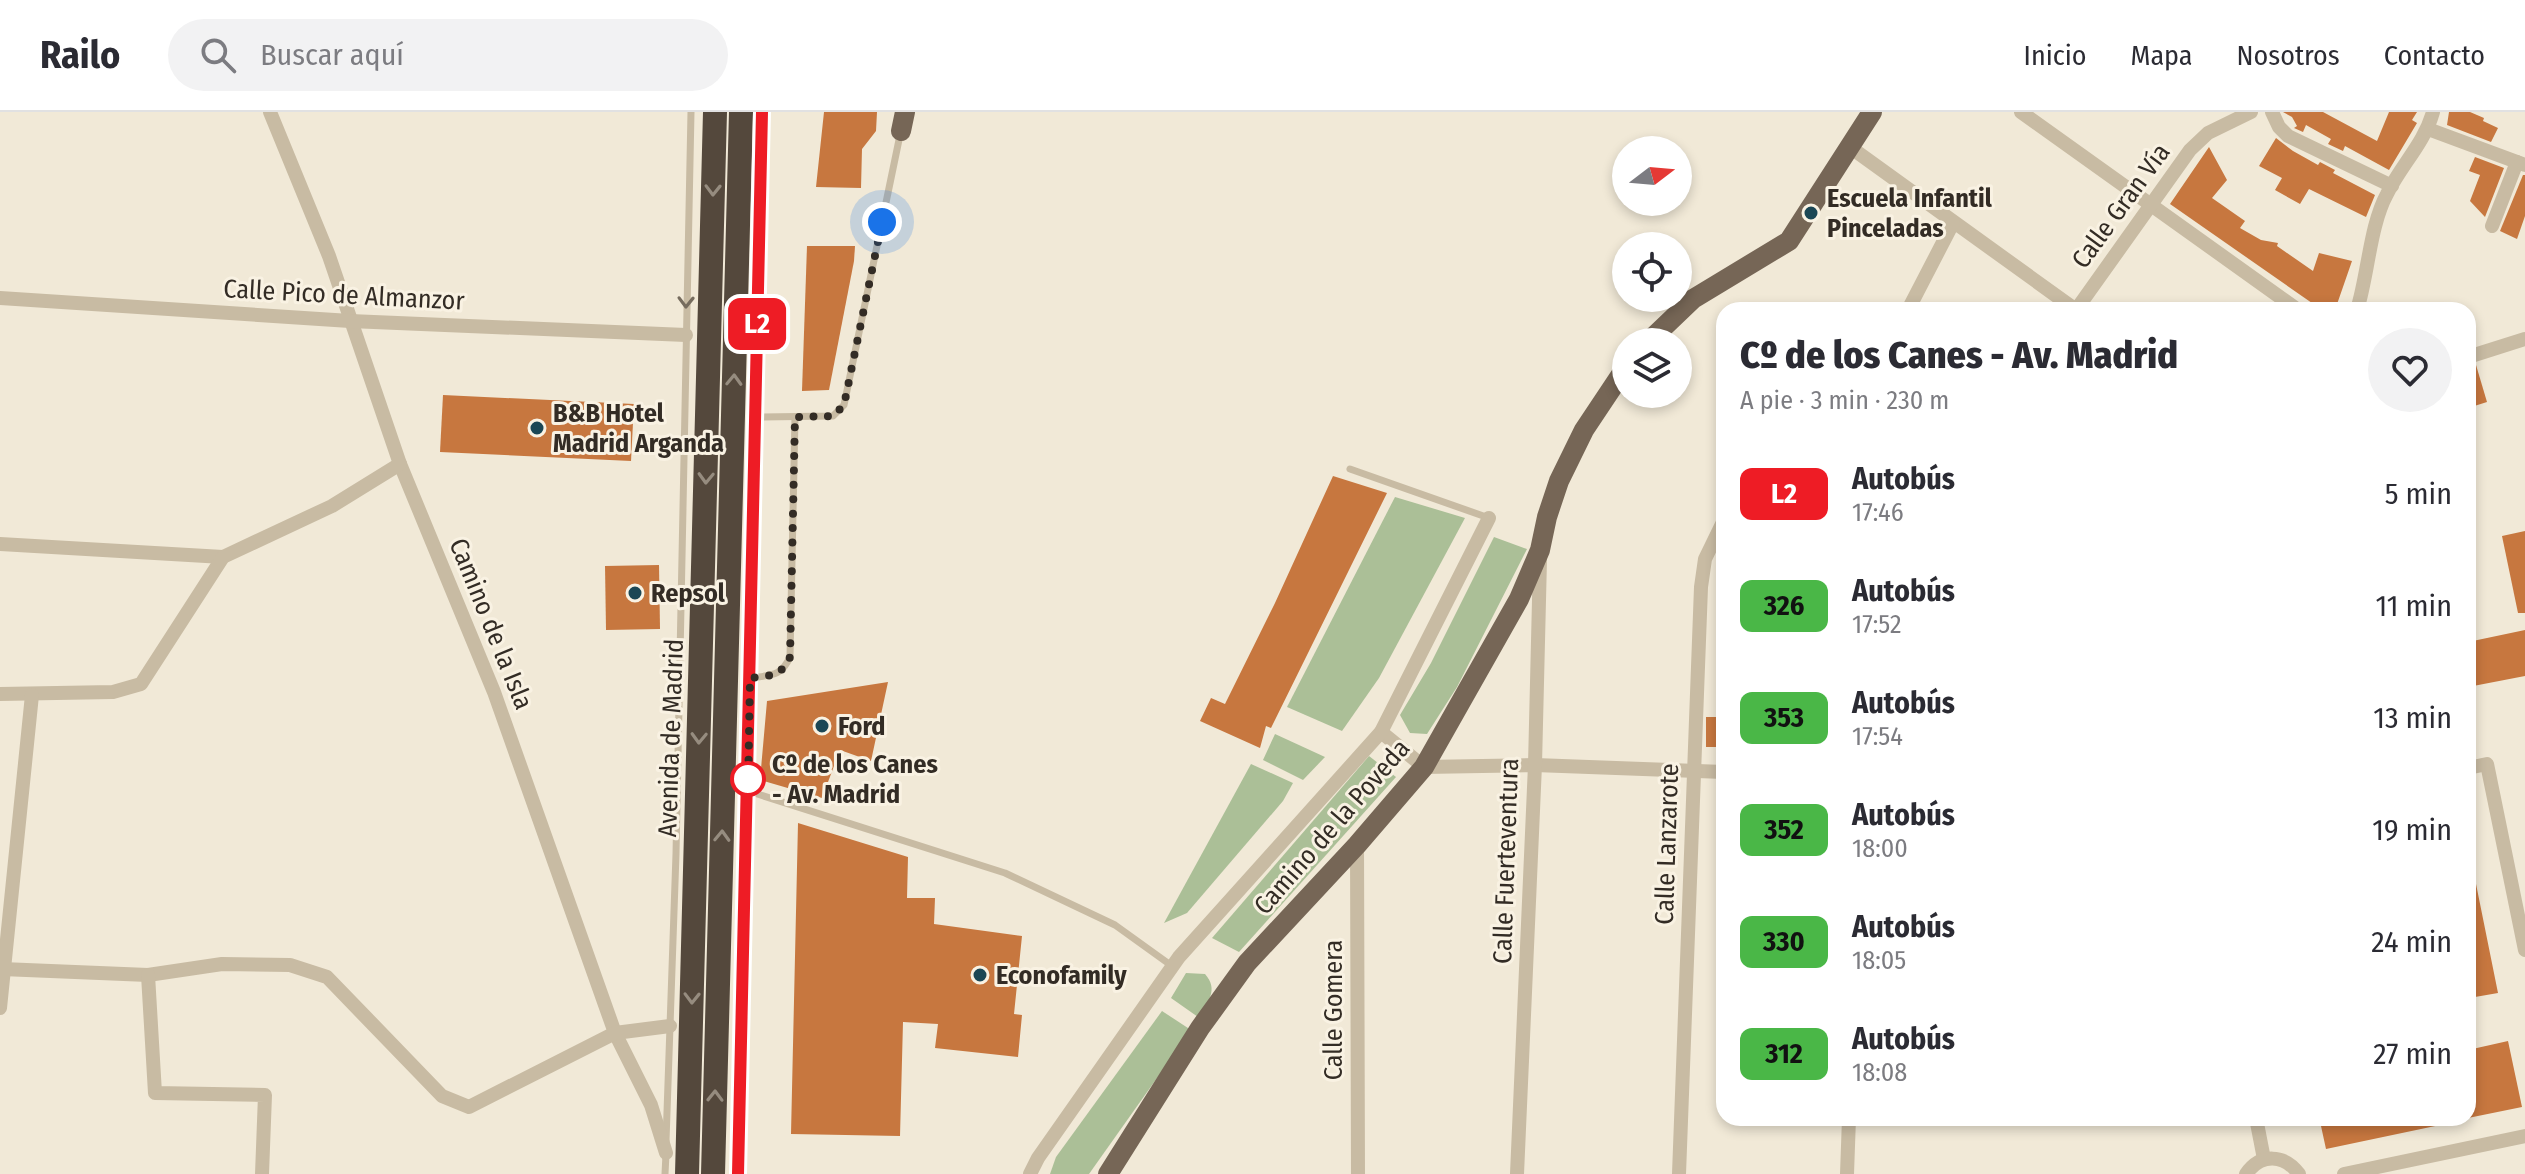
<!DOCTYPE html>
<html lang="es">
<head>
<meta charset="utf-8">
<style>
  :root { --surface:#fff; --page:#f2f2f3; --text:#2b2b33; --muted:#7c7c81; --line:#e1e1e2 }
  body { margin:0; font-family:"Fira Sans Condensed",sans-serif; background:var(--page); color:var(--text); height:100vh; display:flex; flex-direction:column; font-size:30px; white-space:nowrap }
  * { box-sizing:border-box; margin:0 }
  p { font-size:26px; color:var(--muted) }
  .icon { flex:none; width:44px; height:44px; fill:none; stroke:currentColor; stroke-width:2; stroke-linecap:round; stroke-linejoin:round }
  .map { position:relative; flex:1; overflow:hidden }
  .details { position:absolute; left:1716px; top:190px; width:760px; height:824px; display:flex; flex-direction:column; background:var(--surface); border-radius:24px; box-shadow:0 4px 12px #0003 }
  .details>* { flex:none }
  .badge { padding:0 16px; border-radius:12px; font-size:28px; line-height:52px }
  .needle { width:52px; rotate:74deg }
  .buttons { position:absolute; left:1612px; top:24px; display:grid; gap:16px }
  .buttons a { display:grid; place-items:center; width:80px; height:80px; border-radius:50%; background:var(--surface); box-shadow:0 4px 12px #0003; font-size:40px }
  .you { position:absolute; width:40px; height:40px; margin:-20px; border:6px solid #fff; border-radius:50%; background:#1a73e8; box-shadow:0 0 0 12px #1a73e833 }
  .map>.badge { position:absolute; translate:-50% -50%; box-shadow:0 0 0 4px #fff }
  .round { display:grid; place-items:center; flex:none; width:84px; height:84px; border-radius:42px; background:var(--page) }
  .headline { display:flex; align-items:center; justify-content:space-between; height:136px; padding:0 24px }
  h1 { font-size:38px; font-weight:800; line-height:60px }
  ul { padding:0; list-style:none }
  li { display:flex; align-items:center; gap:24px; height:112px; padding:0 24px }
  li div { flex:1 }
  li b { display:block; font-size:30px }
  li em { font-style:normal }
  li .badge { min-width:88px; font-weight:700; text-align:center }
  header { display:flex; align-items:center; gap:48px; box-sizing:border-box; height:112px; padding:0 40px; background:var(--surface); border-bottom:2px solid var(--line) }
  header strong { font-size:38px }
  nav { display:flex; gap:44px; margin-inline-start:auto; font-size:28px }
  .search { width:560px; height:72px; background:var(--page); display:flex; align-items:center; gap:20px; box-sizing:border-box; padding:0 28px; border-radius:44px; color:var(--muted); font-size:30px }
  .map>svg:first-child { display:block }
  .green { fill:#abbf97 }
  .building { fill:#c7773f }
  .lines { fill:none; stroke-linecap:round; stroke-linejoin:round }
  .lane { stroke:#c8bba3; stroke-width:7 }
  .street { stroke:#c8bba3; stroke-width:14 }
  .primary { stroke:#766656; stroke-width:20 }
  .highway { stroke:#54483c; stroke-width:24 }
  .oneway { stroke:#968c7f }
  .oneway2 { stroke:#766c5e }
  .line-casing { stroke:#fff; stroke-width:18 }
  .line { stroke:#ee1c25; stroke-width:12 }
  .walk { stroke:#332c25; stroke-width:8; stroke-dasharray:0 14.4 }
  .poi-dot { fill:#1b4755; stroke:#f9f2e3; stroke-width:3 }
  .stop-dot { fill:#fff; stroke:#ee1c25; stroke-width:4 }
  .labels { text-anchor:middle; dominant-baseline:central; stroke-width:6; stroke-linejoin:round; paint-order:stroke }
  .poi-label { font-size:26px; font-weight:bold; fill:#332c25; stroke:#f9f2e3; text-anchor:start }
  .street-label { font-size:26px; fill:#332c25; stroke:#f9f2e3 }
  .stop-label { font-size:26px; font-weight:bold; fill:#332c25; stroke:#f9f2e3; text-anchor:start }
</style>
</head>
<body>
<header>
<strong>Railo</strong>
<div class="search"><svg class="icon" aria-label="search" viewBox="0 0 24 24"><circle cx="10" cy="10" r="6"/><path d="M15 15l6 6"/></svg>Buscar aquí</div>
<nav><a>Inicio</a><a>Mapa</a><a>Nosotros</a><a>Contacto</a></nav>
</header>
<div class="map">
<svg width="2525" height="1062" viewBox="0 0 2525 1062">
  <rect width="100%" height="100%" fill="#f1e9d7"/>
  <g class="green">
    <polygon points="1395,385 1465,406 1379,566 1342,619 1287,595"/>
    <polygon points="1494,425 1527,437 1457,575 1427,622 1410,621 1400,603 1431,551"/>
    <polygon points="1275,622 1325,645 1303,668 1263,648"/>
    <polygon points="1369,644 1396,665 1239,840 1212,826"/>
    <polygon points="1251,652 1293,671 1283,689 1187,801 1164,811"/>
    <path d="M 1186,861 L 1205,862 C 1219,878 1208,890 1198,905 L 1171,886 Z"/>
    <polygon points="1162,899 1191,918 1089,1062 1050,1062 1056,1045"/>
  </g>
  <g class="building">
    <polygon points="824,0 877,0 876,19 862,37 861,76 816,75"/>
    <polygon points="2283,0 2323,0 2377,29 2389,0 2417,0 2412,8 2417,11 2389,58 2345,34 2343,39 2328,32 2331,27 2306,13 2303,20 2294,16 2297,14 2292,5"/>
    <polygon points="2449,0 2470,0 2484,6 2483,9 2498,16 2491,30 2447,13"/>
    <polygon points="2276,26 2293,39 2318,53 2320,50 2335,58 2333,61 2375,83 2366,105 2309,77 2300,92 2275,78 2282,66 2259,54"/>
    <polygon points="2209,35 2227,68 2212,86 2245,109 2240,116 2261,128 2278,131 2277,134 2313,159 2319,141 2352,149 2335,198 2322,198 2170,92"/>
    <polygon points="2475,45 2504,56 2485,105 2470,89 2480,63 2469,59"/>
    <polygon points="2523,63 2525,63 2525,104 2517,127 2500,119"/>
    <polygon points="807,134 855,134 854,149 829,278 802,279"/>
    <polygon points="2476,253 2487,290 2468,296 2468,255"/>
    <polygon points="443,283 634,292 631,349 440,340"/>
    <polygon points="1333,364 1387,381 1271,616 1266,614 1260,636 1200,609 1211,586 1225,592 1275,491"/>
    <polygon points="2525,419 2525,501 2518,501 2502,424"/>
    <polygon points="659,453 660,517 606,518 605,454"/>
    <polygon points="2525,518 2525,564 2468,575 2468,530"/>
    <polygon points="888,570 871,649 840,638 822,686 760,668 767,589"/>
    <polygon points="1706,605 1723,605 1722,635 1706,635"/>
    <polygon points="798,711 908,745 907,786 935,786 934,812 1022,824 1014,902 1022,903 1018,945 935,936 938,912 903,910 900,1024 791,1022"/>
    <polygon points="2468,767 2475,767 2498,881 2475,885 2472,872 2468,873"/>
    <polygon points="2508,929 2522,995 2468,1006 2468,938"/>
    <polygon points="2332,1006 2439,1006 2440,1013 2326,1037 2321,1014 2333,1011"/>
  </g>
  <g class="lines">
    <g class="lane">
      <polyline points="755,305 833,304 844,293 900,23"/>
      <polyline points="1350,357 1489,406"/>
      <path d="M 750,566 C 771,563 781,565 790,545 L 795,305"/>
      <polyline points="748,679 1005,761 1115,813 1172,854"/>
      <polyline points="666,1029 676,742 691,0"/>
      <polyline points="665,1062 666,1042"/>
      <polyline points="738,1062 762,0"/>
    </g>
    <g class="street">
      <polyline points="270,0 329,144 400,352 494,580 615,921 651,993 666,1041"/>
      <polyline points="2021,0 2298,198"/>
      <polyline points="2272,0 2279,15 2288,24 2392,74"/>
      <polyline points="2428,17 2525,53"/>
      <polyline points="1850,35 2076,198 2190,38 2208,21 2251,0"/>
      <polyline points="2492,114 2517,50"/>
      <polyline points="0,186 350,209 686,223"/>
      <polyline points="1908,198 1953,111"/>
      <path d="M 2357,198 C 2368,163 2370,113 2387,82 C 2401,53 2424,32 2433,0"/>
      <polyline points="2468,245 2525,227"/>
      <polyline points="0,432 223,445"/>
      <polyline points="0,582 113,580 141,572 223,445 332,394 400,352"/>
      <polyline points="1381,620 1424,655 1535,653 1724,660"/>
      <polyline points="2468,656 2487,652 2525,838"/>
      <polyline points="1357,733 1358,1062"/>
      <polyline points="2,857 148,863 222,852 290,853 327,865 442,984 469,995 615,921 670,914"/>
      <polyline points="148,863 155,981 265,983 262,1062"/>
      <polyline points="0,896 32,583"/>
      <polyline points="2256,1006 2264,1047"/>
      <polyline points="1030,1062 1038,1046 1179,845 1381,620 1489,406"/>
      <polyline points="1517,1062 1535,653 1540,447"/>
      <polyline points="1679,1062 1701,475 1705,447 1724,408"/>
      <polyline points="1847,1062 1849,1006"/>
      <path d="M 2246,1062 C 2261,1041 2284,1042 2299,1062"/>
      <polyline points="2344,1062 2525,1024"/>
    </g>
    <g class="primary">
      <polyline points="901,19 905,0"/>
      <polyline points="1648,230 1693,187 1789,129 1872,0"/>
      <polyline points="1108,1062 1200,916 1247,851 1357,733 1424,655 1519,487 1540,438 1547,405 1559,369 1584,318 1626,255"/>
    </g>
    <g class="highway">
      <polyline points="687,1062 715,0"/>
      <polyline points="713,1062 741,0"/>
    </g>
  </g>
  <defs><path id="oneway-chevron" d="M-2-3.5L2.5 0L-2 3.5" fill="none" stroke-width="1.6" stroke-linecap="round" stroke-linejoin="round" transform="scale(2)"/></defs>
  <g class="oneway">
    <use href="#oneway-chevron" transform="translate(713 78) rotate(91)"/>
    <use href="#oneway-chevron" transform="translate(734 268) rotate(-88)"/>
    <use href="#oneway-chevron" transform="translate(706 366) rotate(92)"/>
    <use href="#oneway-chevron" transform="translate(699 626) rotate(92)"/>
    <use href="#oneway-chevron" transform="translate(722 724) rotate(-88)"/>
    <use href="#oneway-chevron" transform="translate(692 886) rotate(91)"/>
    <use href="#oneway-chevron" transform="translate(715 984) rotate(-89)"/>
  </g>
  <use class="oneway2" href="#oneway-chevron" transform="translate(686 190) rotate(91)"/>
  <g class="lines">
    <defs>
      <polyline id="line" points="738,1062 762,0"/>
    </defs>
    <use href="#line" class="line-casing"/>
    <use href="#line" class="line"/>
    <path class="walk" d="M 748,667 L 748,679 L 750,566 C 771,563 781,565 790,545 L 795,305 L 833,304 L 844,293 L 882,110"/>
  </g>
  <g class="poi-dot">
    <circle cx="1811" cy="101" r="8"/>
    <circle cx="537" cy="316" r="8"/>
    <circle cx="635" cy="481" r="8"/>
    <circle cx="822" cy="614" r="8"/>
    <circle cx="980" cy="863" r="8"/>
  </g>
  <circle class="stop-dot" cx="748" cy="667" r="16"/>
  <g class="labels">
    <g class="poi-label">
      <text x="1827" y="86">Escuela Infantil<tspan x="1827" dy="30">Pinceladas</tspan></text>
      <text x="553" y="301">B&amp;B Hotel<tspan x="553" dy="30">Madrid Arganda</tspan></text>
      <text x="651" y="481">Repsol</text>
      <text x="838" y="614">Ford</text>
      <text x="996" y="863">Econofamily</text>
    </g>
    <g class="street-label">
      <text transform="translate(2121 94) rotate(-54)">Calle Gran Vía</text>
      <text transform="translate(344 183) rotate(3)">Calle Pico de Almanzor</text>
      <text transform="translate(491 512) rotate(68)">Camino de la Isla</text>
      <text transform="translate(671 626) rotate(-88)">Avenida de Madrid</text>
      <text transform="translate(1332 715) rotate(-49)">Camino de la Poveda</text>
      <text transform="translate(1667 732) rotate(-88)">Calle Lanzarote</text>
      <text transform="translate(1506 749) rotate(-88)">Calle Fuerteventura</text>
      <text transform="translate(1333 898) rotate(-90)">Calle Gomera</text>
    </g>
    <g class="stop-label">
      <text x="772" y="652">Cº de los Canes<tspan x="772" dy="30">- Av. Madrid</tspan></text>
    </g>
  </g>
</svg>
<div class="buttons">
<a><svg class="needle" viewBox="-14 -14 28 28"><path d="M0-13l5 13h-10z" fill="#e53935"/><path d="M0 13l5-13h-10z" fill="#7c7c81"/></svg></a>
<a><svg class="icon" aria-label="locate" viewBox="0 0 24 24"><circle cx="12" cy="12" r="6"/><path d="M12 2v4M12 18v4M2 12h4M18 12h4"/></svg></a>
<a><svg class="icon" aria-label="layers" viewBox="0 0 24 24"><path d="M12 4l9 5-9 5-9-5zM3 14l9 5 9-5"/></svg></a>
</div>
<div class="you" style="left:882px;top:110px"></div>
<b class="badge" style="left:757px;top:212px;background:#ee1c25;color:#fff">L2</b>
<section class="details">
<div class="headline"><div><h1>Cº de los Canes - Av. Madrid</h1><p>A pie · 3 min · 230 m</p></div><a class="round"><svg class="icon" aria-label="heart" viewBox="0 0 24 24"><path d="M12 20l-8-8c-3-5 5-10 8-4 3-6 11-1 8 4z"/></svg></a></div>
<ul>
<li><span class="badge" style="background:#ee1c25;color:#fff">L2</span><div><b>Autobús</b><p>17:46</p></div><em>5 min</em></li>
<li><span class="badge" style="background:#4ab747;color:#111">326</span><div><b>Autobús</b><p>17:52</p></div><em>11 min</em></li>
<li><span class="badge" style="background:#4ab747;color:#111">353</span><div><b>Autobús</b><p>17:54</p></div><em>13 min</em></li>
<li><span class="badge" style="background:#4ab747;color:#111">352</span><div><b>Autobús</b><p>18:00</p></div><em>19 min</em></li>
<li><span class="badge" style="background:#4ab747;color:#111">330</span><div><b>Autobús</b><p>18:05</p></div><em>24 min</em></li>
<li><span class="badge" style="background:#4ab747;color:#111">312</span><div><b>Autobús</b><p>18:08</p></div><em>27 min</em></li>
</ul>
</section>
</div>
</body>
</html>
